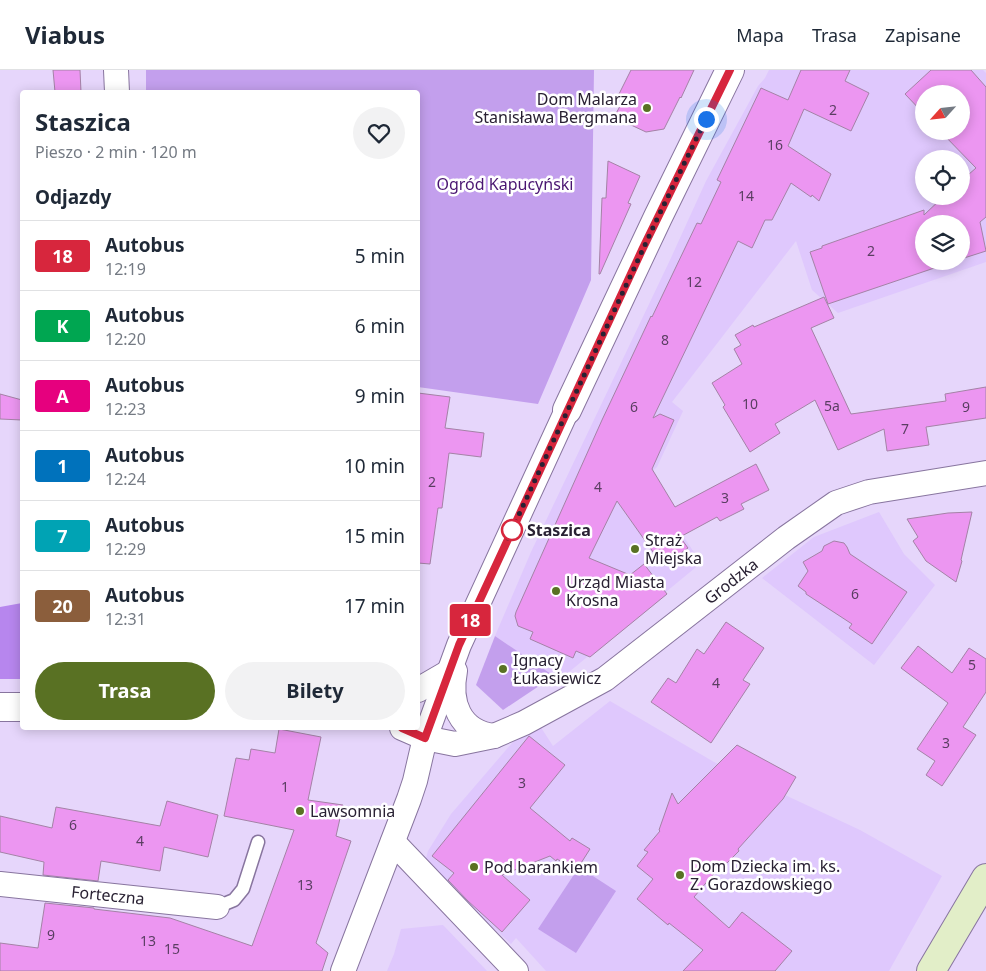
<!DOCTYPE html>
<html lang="pl">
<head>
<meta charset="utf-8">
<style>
  :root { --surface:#fff; --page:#f2f2f3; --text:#1f2937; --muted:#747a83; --line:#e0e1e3; --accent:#597123 }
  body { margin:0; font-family:"Noto Sans",sans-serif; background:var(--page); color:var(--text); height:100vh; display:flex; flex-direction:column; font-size:19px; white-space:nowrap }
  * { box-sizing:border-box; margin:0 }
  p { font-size:16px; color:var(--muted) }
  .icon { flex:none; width:28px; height:28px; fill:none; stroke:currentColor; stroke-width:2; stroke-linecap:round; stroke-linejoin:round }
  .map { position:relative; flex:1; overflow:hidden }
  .details { position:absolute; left:20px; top:20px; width:400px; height:640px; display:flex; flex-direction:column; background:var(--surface); border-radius:5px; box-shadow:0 2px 12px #0003 }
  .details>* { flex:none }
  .badge { padding:0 10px; border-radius:4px; font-size:18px; line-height:32px }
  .needle { width:32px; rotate:243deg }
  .buttons { position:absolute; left:915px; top:15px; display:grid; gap:10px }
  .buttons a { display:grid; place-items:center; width:55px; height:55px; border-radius:50%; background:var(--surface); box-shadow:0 2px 12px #0003; font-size:25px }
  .you { position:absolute; width:25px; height:25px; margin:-12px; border:4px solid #fff; border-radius:50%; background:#1a73e8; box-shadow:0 0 0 8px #1a73e833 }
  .map>.badge { position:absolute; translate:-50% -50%; box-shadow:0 0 0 2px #fff }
  h2 { padding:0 15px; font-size:19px; line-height:45px }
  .round { display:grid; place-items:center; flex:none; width:52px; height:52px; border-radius:26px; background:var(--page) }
  .overview { display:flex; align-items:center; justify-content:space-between; height:85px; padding:0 15px }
  h1 { font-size:24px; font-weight:700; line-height:38px }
  .action { display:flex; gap:10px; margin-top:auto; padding:10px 15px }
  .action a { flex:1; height:58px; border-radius:30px; background:var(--accent); color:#fff; font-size:20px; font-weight:700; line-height:58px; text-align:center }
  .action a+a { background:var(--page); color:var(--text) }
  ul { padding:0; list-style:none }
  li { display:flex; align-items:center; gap:15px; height:70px; padding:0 15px; border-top:1px solid var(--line) }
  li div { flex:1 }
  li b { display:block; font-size:19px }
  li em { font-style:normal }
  li .badge { min-width:55px; font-weight:700; text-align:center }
  header { display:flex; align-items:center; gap:30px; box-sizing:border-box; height:70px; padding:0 25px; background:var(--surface); border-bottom:1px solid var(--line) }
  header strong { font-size:24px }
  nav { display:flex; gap:28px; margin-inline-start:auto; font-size:18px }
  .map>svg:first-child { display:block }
  .built { fill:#dfc8fd; fill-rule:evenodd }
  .green { fill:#c39fed }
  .forest { fill:#b786ee }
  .building { fill:#ec96f1; stroke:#a482a6 }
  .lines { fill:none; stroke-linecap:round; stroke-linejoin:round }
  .service-casing { stroke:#88759f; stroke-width:15 }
  .minor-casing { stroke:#88759f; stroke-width:26 }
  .tertiary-casing { stroke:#88759f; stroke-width:30 }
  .secondary-casing { stroke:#88759f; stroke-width:30 }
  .service { stroke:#fff; stroke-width:12 }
  .minor { stroke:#fff; stroke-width:24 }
  .tertiary { stroke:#fff; stroke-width:28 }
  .secondary { stroke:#e2eec8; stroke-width:28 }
  .line-casing { stroke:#fff; stroke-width:11 }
  .line { stroke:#d7263d; stroke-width:8 }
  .walk { stroke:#292133; stroke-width:5; stroke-dasharray:0 9 }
  .poi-dot { fill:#597123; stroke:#fff; stroke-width:2 }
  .stop-dot { fill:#fff; stroke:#d7263d; stroke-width:2.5 }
  .labels { text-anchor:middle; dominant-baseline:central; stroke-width:5; stroke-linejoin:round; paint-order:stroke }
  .number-label { font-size:14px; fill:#5a3e62 }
  .poi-label { font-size:16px; fill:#292133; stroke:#fff; text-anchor:start }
  .park-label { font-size:16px; fill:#491571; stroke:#fff }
  .stop-label { font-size:16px; font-weight:bold; fill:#292133; stroke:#fff; text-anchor:start }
  .street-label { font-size:16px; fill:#292133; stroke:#fff }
</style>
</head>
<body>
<header>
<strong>Viabus</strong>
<nav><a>Mapa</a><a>Trasa</a><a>Zapisane</a></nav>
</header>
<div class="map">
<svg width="986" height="901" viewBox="0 0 986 901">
  <rect width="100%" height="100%" fill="#e6d6fb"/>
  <g class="built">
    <path d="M 769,0 L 983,0 L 986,3 L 986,192 L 838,243 L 812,220 L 796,171 L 672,332 L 683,341 L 657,397 L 645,408 L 701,493 L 569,602 L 554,606 L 495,566 L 531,482 L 670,190 L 706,111 L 758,16 L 765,8 ZM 924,24 L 961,24 L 961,61 L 924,61 ZM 924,89 L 961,89 L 961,126 L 924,126 ZM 924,154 L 961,154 L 961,191 L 924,191 Z"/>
    <polygon points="879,442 904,484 935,515 874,595 762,508 814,467"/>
    <polygon points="610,631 714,692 860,760 942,806 889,901 546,901 516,868 511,874 443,811 425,792 428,781 451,744 518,666 540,656 553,676"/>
    <polygon points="443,855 487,901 387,901 394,884 401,859"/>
  </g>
  <g class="green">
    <polygon points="146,0 594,0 591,210 538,334 418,317 418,22 146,22"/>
    <polygon points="495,566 554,606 503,640 476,615"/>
    <polygon points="579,797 616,821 576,883 538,859"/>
  </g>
  <polygon class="forest" points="22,533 22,609 0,609 0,537"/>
  <g class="building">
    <polygon points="53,0 80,0 81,22 55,22"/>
    <polygon points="631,0 694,0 681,28 680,27 664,59 646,62 614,47 624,29 618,26"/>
    <polygon points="801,0 850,0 845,11 869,23 851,61 804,39 788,76 831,104 819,131 812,125 811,127 791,113 772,150 765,150 752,178 738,171 653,348 660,344 674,350 652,399 675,437 756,394 769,420 741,434 744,439 720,451 717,447 680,467 688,478 663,496 617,431 589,488 630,505 644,494 667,524 590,587 576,581 573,588 530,569 533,562 518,556 515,546 516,542 602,350 643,263 651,246 652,247 697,153 701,154 721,112 717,110 761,18 788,30"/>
    <polygon points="931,0 971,0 986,17 986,147 980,152 986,181 961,189 961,154 924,154 924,191 955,191 828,234 810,182 822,178 822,176 924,140 924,145 944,126 961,126 961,111 976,98 940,61 961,61 961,24 924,24 924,44 905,24"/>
    <polygon points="608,91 640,106 628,133 631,134 600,204 599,204 602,128 606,128"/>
    <polygon points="824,227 834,248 811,258 851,344 946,331 945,324 986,317 986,348 926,357 929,375 887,381 884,359 838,380 815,330 775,354 780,363 750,382 723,337 725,335 712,313 742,294 734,279 741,275 735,265 753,255 754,257"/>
    <polygon points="418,323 450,327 445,358 484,363 481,387 449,383 442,438 438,438 430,494 418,493"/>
    <polygon points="0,324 22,330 22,350 0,349"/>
    <polygon points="972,442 961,490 962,491 956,512 926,491 913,471 918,467 907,449 948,443"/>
    <polygon points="834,471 844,473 847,477 850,484 907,522 872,574 849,558 852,554 806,524 806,522 798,516 808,501 803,492 822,481 824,476"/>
    <polygon points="726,552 764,578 743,610 750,614 711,673 651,632 668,608 676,613 697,579 704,584"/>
    <polygon points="918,576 952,603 969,578 986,589 986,622 963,657 976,665 942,716 926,705 935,691 917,679 948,633 901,598"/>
    <polygon points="279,659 321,667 308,730 343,735 336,766 351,771 316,873 328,883 322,901 0,901 0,873 38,878 45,833 94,838 94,839 170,848 252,876 294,760 224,746 236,688 249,690 251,679 275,683"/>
    <polygon points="529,666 565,695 530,738 570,771 572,768 590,779 576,801 557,789 556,791 550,786 502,805 530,830 502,862 468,831 448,810 454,803 432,786"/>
    <polygon points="737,675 796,707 783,729 738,779 739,781 727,793 722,794 694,827 729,858 742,842 792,881 775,901 683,901 703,880 669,853 668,855 637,829 653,809 637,796 648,782 644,780 660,761 659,760 672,723 678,734"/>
    <polygon points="167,731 218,745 208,787 164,777 160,801 101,791 98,811 43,805 44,792 0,782 0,746 52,758 56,737 160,756"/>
  </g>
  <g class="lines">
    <defs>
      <polyline id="service" points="217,837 234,830 243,819 258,772"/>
      <g id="minor">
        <polyline points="116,0 117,22"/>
        <path d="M 455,601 C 449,632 459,662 494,666"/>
        <polyline points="418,620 449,602"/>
        <polyline points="402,658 425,668 455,674 494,666 524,653 605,609 786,468 836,433 869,422 986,403"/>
        <polyline points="393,772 516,901"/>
        <polyline points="0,814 217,837"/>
        <polyline points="343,901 409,729 415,711 425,668 459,575 567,340"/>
      </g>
      <g id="tertiary">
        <polyline points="567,340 658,147 730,0"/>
        <polyline points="0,637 22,637"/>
      </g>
      <polyline id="secondary" points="931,901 986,808"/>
    </defs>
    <use href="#service" class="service-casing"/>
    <use href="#minor" class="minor-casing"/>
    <use href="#tertiary" class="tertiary-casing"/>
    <use href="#secondary" class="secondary-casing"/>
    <use href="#service" class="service"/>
    <use href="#minor" class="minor"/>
    <use href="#tertiary" class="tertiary"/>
    <use href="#secondary" class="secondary"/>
  </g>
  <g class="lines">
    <defs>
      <polyline id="line" points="402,658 425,668 459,575 642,180 730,0"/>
    </defs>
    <use href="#line" class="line-casing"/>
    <use href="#line" class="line"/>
    <polyline class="walk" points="512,460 508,468 658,147 706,49"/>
  </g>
  <g class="poi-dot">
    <circle cx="647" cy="38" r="5"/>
    <circle cx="635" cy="479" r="5"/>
    <circle cx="556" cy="521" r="5"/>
    <circle cx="503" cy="599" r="5"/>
    <circle cx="300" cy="741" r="5"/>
    <circle cx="474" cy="797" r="5"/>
    <circle cx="680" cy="805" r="5"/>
  </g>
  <circle class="stop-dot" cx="512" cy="460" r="10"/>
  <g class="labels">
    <g class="number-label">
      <text x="833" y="39">2</text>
      <text x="775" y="74">16</text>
      <text x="746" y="125">14</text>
      <text x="871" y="180">2</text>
      <text x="694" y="211">12</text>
      <text x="665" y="269">8</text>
      <text x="750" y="333">10</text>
      <text x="832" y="335">5a</text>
      <text x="634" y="336">6</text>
      <text x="966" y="336">9</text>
      <text x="905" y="358">7</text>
      <text x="432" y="411">2</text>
      <text x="598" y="416">4</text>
      <text x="725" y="427">3</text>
      <text x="855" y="523">6</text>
      <text x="972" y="594">5</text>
      <text x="716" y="612">4</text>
      <text x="946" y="672">3</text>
      <text x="522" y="712">3</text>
      <text x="285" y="716">1</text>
      <text x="73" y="754">6</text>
      <text x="140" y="770">4</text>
      <text x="305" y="814">13</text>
      <text x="51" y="864">9</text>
      <text x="148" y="870">13</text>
      <text x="172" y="878">15</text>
    </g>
    <g class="poi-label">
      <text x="637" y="29" text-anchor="end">Dom Malarza<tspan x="637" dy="18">Stanisława Bergmana</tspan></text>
      <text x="645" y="470">Straż<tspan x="645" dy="18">Miejska</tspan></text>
      <text x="566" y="512">Urząd Miasta<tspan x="566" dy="18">Krosna</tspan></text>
      <text x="513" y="590">Ignacy<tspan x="513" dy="18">Łukasiewicz</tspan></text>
      <text x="310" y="741">Lawsomnia</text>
      <text x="690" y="796">Dom Dziecka im. ks.<tspan x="690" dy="18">Z. Gorazdowskiego</tspan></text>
      <text x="484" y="797">Pod barankiem</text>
    </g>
    <g class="park-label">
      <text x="505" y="114">Ogród Kapucyński</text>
    </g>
    <g class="stop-label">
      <text x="527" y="460">Staszica</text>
    </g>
    <g class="street-label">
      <text transform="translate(731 511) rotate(-38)">Grodzka</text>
      <text transform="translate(108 825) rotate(6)">Forteczna</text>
    </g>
  </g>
</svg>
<div class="buttons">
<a><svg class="needle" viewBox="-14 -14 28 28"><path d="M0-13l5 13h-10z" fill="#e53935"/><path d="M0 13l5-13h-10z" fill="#747a83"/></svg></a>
<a><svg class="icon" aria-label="locate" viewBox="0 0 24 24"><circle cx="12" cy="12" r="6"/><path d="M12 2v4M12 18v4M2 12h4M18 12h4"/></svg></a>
<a><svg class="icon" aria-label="layers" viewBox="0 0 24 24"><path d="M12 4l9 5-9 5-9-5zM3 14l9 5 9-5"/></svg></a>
</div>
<div class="you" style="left:706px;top:49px"></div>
<b class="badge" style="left:470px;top:550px;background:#d7263d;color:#fff">18</b>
<section class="details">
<div class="overview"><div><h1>Staszica</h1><p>Pieszo · 2 min · 120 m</p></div><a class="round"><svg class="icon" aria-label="heart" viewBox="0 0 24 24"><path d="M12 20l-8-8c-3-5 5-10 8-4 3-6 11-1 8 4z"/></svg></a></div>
<h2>Odjazdy</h2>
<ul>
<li><span class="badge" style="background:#d7263d;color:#fff">18</span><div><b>Autobus</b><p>12:19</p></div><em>5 min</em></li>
<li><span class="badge" style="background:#00a651;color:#fff">K</span><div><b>Autobus</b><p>12:20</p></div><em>6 min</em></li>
<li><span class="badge" style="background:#e6007e;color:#fff">A</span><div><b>Autobus</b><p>12:23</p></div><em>9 min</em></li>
<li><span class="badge" style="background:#0072bc;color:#fff">1</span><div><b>Autobus</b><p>12:24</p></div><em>10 min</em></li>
<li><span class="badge" style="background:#00a3b4;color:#fff">7</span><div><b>Autobus</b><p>12:29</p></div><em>15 min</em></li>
<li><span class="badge" style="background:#8b5e3c;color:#fff">20</span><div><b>Autobus</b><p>12:31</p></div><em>17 min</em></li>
</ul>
<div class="action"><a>Trasa</a><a>Bilety</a></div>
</section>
</div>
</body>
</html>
